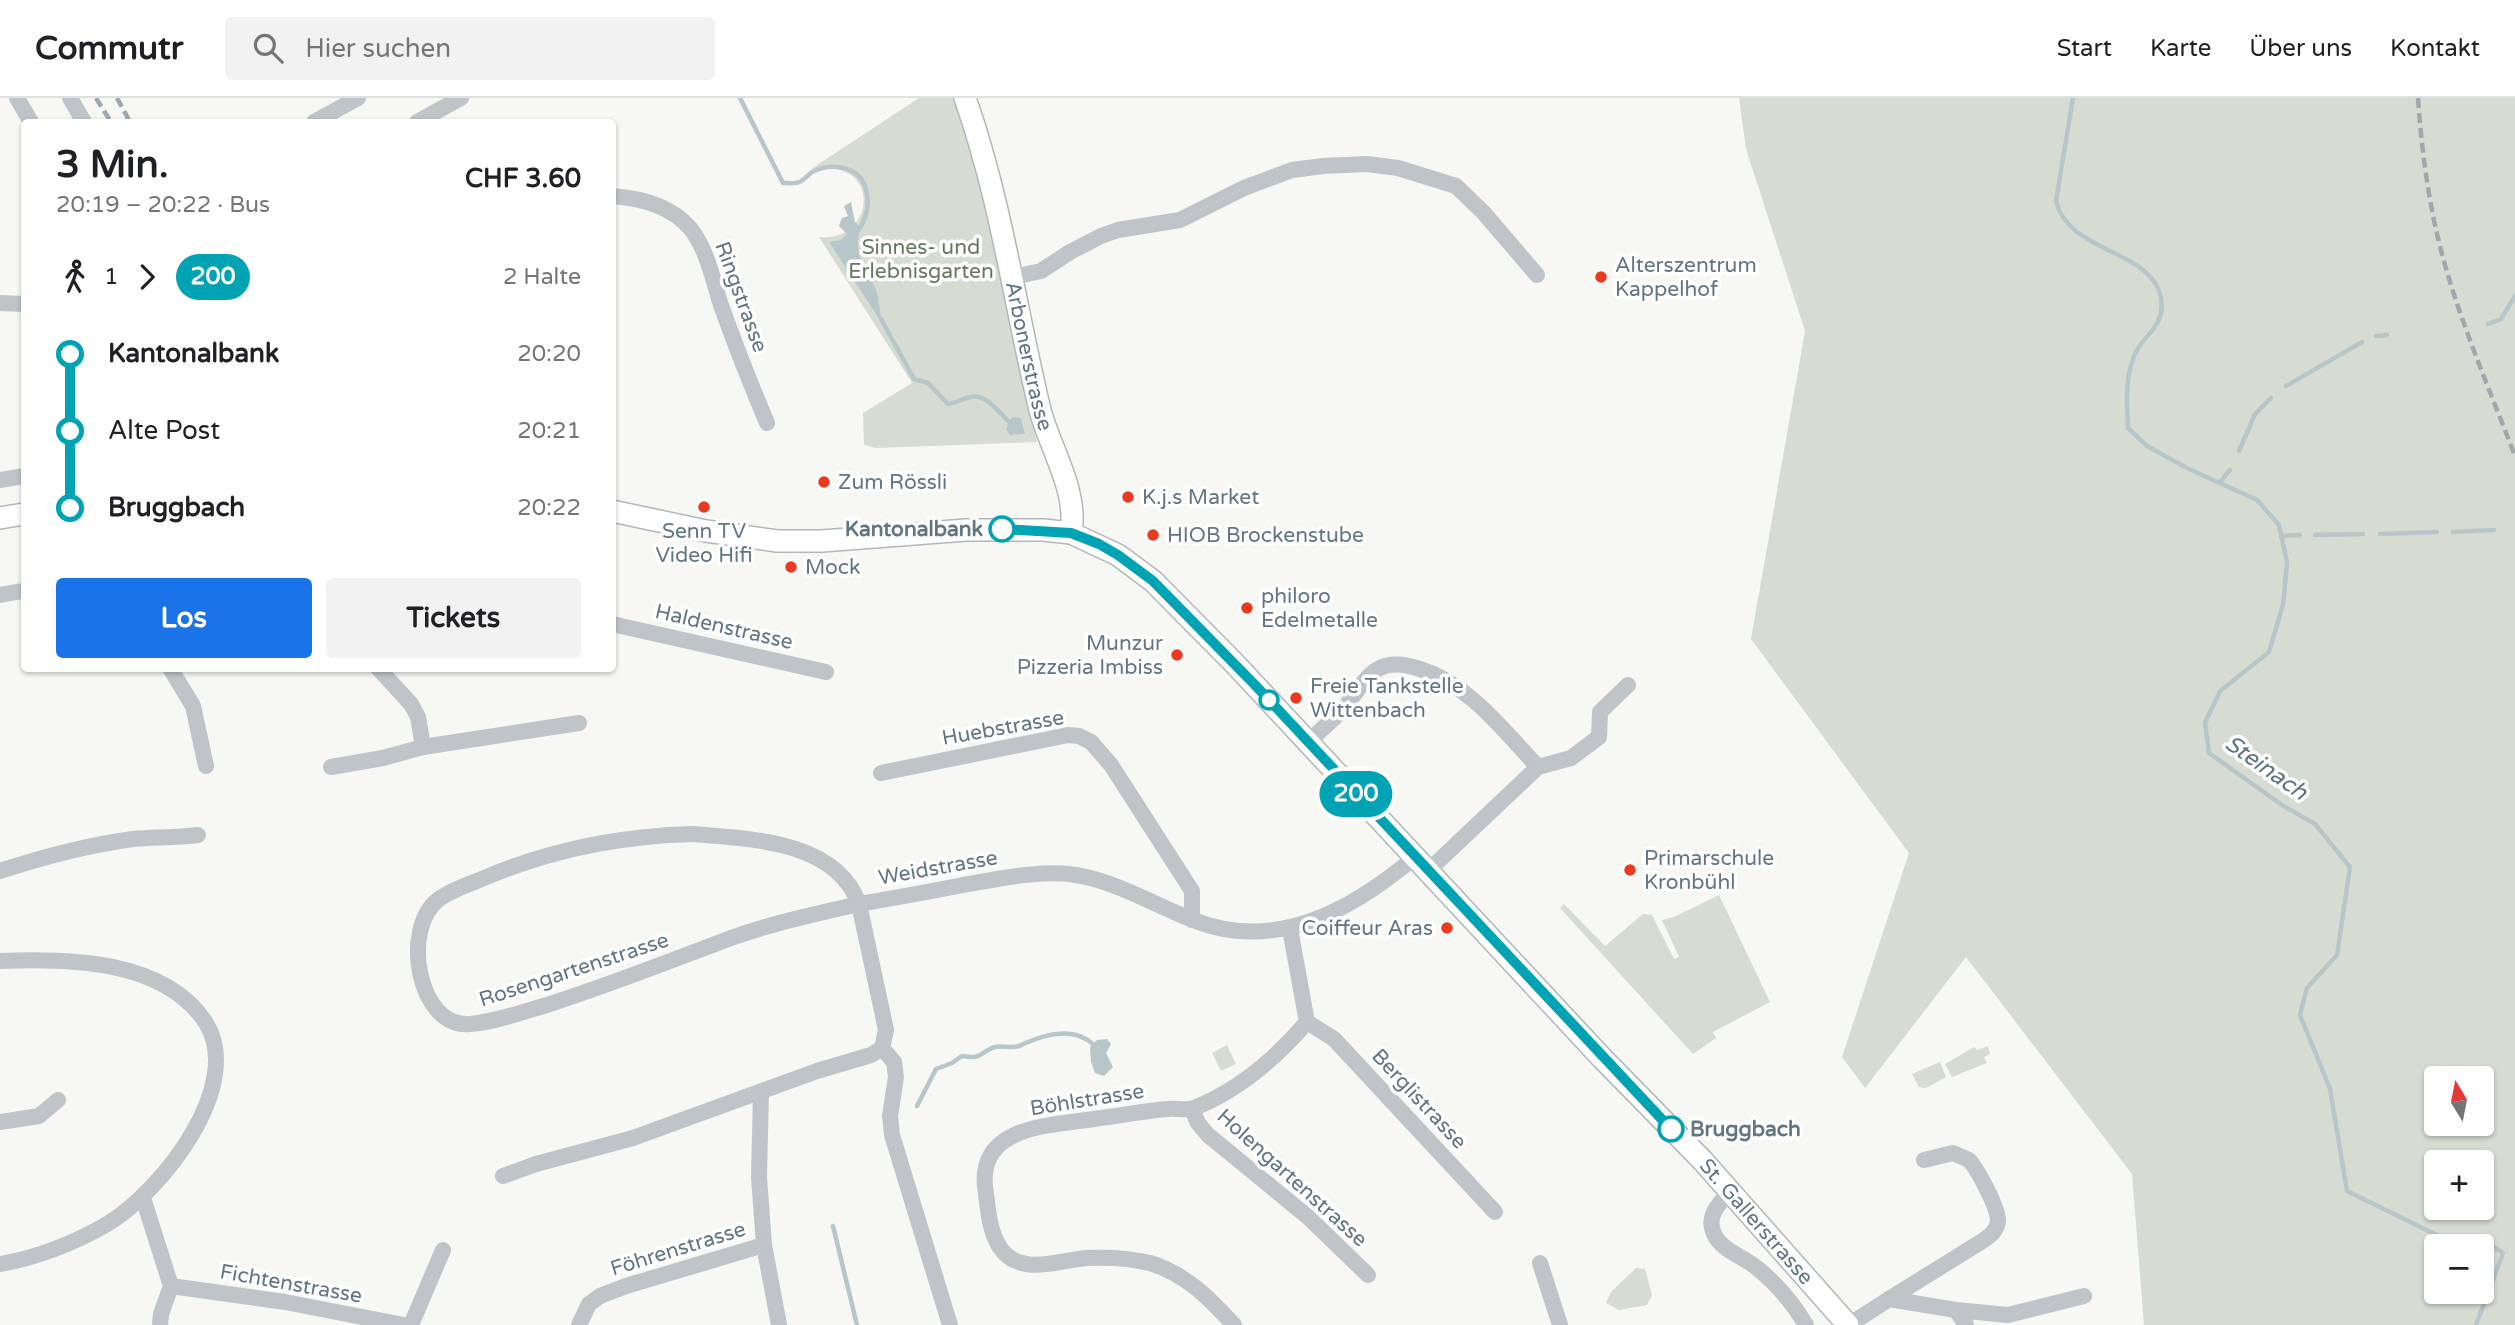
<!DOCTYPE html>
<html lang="de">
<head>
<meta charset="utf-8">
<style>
  :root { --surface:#fff; --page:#f2f2f2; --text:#202124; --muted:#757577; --line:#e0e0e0; --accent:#1a73e8 }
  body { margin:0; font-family:"Varela Round",sans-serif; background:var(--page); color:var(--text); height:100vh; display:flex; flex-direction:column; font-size:26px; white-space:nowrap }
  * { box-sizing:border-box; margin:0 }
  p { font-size:23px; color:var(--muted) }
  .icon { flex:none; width:38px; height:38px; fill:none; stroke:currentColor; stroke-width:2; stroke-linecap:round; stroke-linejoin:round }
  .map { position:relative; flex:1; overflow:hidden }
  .sheet { position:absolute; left:21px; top:21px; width:595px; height:553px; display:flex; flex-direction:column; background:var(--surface); border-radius:7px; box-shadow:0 2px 5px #0004 }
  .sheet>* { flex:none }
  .badge { padding:0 14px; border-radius:23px; font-size:24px; line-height:46px }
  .needle { width:46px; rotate:350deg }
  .fabs { position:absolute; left:2424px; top:968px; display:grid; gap:14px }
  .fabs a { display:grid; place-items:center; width:70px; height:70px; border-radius:7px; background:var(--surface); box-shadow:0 2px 5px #0004; font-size:35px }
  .map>.badge { position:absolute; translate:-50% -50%; box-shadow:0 0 0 4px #fff }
  .legs { display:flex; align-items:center; gap:10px; height:77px; padding:0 35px; font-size:23px }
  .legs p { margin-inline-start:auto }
  .head { display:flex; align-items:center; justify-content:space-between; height:119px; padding:0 35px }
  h1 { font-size:38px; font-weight:700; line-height:52px }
  .cta { display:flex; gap:14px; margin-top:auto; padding:14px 35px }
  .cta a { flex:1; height:80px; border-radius:7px; background:var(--accent); color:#fff; font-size:28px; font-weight:700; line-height:80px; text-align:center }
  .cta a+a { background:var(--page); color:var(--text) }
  ul { padding:0 35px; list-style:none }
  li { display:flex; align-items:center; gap:24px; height:77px; font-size:26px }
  li i { display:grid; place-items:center; width:10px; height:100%; margin:0 9px; background:currentColor }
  li i::after { content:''; width:18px; height:18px; margin:-9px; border:5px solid; border-radius:50%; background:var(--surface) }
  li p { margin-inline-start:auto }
  li:first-child i { background:linear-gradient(#0000 50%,currentColor 0) }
  li:last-child i { background:linear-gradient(currentColor 50%,#0000 0) }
  header { display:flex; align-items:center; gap:42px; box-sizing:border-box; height:98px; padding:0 35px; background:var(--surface); border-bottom:2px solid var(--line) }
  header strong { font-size:33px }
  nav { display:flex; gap:38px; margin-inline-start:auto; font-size:24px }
  .search { width:490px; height:63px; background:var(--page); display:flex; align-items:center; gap:18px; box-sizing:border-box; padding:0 24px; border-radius:7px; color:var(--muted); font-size:26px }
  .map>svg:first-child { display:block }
  .green { fill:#d7dcd3; fill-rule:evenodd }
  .water { fill:#b6c6c9 }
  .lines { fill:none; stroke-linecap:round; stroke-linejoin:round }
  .stream { stroke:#b6c6c9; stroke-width:4.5 }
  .major-casing { stroke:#b1b8bb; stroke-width:24 }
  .minor { stroke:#bec4c7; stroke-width:16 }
  .major { stroke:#fff; stroke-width:21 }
  .rail { stroke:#9fa8ad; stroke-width:4.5; stroke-dasharray:10 5; stroke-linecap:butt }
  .line-1-casing { stroke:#fff; stroke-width:16 }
  .line-1 { stroke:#00a3b4; stroke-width:10 }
  .poi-dot { fill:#eb3a20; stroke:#fff; stroke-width:2.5 }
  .stop-1-dot { fill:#fff; stroke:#00a3b4; stroke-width:3.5 }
  .labels { text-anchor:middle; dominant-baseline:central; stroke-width:7; stroke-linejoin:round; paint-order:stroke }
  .park-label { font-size:21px; fill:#677860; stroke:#fff }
  .poi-label { font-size:21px; fill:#617680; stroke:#fff; text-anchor:start }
  .street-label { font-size:21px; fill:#617680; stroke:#fff }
  .stop-label { font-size:21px; font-weight:bold; fill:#617680; stroke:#fff; text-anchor:end }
  .water-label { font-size:23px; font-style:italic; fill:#5b767c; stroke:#fff }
</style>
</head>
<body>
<header>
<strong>Commutr</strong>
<div class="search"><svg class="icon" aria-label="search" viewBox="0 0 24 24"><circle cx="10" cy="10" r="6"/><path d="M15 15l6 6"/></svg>Hier suchen</div>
<nav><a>Start</a><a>Karte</a><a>Über uns</a><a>Kontakt</a></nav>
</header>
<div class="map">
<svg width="2515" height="1227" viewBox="0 0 2515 1227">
  <rect width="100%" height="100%" fill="#f7f7f4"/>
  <g class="green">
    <path d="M 919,0 L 957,0 L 973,46 L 1037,344 L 876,350 L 864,347 L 863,315 L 912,285 L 819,139 C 875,145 885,59 811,71 Z"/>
    <path d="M 1739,0 L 2515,0 L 2515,1227 L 2144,1227 L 2132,1076 L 1966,859 L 1865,990 L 1842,959 L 1909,755 L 1751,541 L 1805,233 L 1746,51 ZM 2436,980 L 2482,980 L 2482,1026 L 2436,1026 ZM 2436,1064 L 2482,1064 L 2482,1110 L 2436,1110 ZM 2436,1148 L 2482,1148 L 2482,1194 L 2436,1194 Z"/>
    <polygon points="1719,797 1770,904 1713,934 1716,940 1693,956 1560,810 1564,806 1605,848 1643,816 1652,817 1674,861 1679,859 1662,822 1674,819"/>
    <polygon points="1227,947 1236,966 1221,973 1212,955"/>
    <polygon points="1988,948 1990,956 1984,959 1987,965 1952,979 1945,966 1974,949 1977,952"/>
    <polygon points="1940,964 1946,979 1926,990 1919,989 1912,976"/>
    <polygon points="1636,1170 1645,1171 1652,1197 1647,1207 1619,1212 1606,1205 1611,1194"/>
  </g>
  <g class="water">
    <path d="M 851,104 L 855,124 L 860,130 C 853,160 866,167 876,192 C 879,202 880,215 882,225 L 829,144 L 841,142 L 847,136 L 839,128 L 842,120 L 848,118 L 844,108 Z"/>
    <polygon points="1012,319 1021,320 1025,336 1010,337 1006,331"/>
    <polygon points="1107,941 1111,946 1106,955 1113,969 1104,978 1095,975 1091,964 1090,949 1097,942"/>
  </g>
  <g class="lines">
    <g class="stream">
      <path d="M 740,0 L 783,85 C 788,85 795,86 799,84 C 804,82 808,77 812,74 C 831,64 861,68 866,92 C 870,106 866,121 858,133"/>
      <path d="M 2073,0 L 2056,103 C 2068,155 2152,151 2161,200 C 2166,232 2140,237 2133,261 C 2125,283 2127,307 2128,330 L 2147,348 L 2187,370 L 2257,402 L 2279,427 L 2287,464 L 2283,507 L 2269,554 L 2220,593 L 2205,625 L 2209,655 L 2282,707 L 2315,726 L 2350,769 L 2337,857 L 2307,890 L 2300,917 L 2330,991 L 2347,1093 L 2451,1144 L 2485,1143 L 2503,1155 L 2476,1227"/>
      <path d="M 881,221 L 914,281 L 928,285 L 948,306 C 956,305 962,301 970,299 C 989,295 1000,318 1013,327"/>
      <polyline points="2488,226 2501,221 2515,198"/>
      <polyline points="2376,238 2387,237"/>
      <polyline points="2286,288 2362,244"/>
      <polyline points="2239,353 2255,316 2271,300"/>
      <polyline points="2220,384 2230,372"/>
      <polyline points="2453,434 2494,432"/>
      <polyline points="2380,436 2437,434"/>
      <polyline points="2315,437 2363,436"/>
      <polyline points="2281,438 2300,437"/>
      <path d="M 917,1008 L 936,971 L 952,965 L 962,958 C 982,961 977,957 992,950 C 1000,946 1010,951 1019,948 C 1040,938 1073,926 1094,947"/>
      <polyline points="833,1128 857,1227"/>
    </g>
    <defs>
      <g id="major">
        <path id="s1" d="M 965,0 C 1001,102 1015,208 1040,312 C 1051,353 1078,392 1071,435"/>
        <path id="s2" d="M 612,413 L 706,433 L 777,443 L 822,443 L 966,432 L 1043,432 L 1071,435 L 1118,457 L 1153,483 L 1237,568 L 1602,960 L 1703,1063 L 1848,1227"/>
        <polyline points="0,420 24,416"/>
      </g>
    </defs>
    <use href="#major" class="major-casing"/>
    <g class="minor">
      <polyline points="17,0 31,24"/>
      <polyline points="70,0 84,24"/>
      <polyline points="314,24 358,0"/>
      <polyline points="417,24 461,0"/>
      <path d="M 612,98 C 640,100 671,108 690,130 C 708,152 713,184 722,210 C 736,249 751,287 767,325"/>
      <polyline points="1013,179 1041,173 1070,154 1101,138 1118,132 1180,122 1244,90 1292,72 1323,68 1367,66 1398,70 1456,88 1483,114 1537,177"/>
      <polyline points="0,205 24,206"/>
      <polyline points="0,382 24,378"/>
      <polyline points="0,497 22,493"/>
      <polyline points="612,526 826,574"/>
      <polyline points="170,570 193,608 206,668"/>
      <polyline points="378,570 411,606 418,619 423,649"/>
      <path d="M 1308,645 C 1319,633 1332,623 1343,611 C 1354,599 1364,579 1378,571 C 1391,563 1407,567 1420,571 C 1470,587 1503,632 1538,669"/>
      <polyline points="331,669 383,660 423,649 579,625"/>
      <polyline points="881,675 1068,637 1079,638 1091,644 1111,667 1192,793 1192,822"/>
      <path d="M 693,736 C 750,741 836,742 859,806 C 815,816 773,825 731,840 C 670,863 609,887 547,907 C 522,914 496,924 470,926 C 418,931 400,830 439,801 C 450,793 464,788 477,783 C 545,753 618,738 693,736 Z"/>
      <path d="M 0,773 C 43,759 88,747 133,741 C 154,739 176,740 198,737"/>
      <polyline points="1428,773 1538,669 1571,660 1599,639 1600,614 1628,587"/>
      <path d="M 0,863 C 66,860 165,861 206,925 C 245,988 161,1093 109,1125 C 77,1144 37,1160 0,1166"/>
      <polyline points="1307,924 1334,941 1495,1114"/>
      <polyline points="882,950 894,964 896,979 890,1018 892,1037 950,1227"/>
      <polyline points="761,994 759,1079 764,1147 779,1227"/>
      <polyline points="1192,1011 1198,1025 1208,1037 1308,1119 1368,1177"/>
      <polyline points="0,1024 39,1018 58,1002"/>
      <path d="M 503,1078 L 536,1066 L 633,1040 L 817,973 L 871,957 L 882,950 L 886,932 L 859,806 C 894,800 928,794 963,787 C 998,781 1033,773 1069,776 C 1113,781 1152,806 1193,822 C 1276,855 1352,812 1415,759"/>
      <path d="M 1730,1094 C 1718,1106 1706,1119 1714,1136 C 1721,1152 1744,1159 1757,1170 C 1777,1186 1793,1205 1806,1227"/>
      <polyline points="143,1100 171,1188 161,1216 160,1227"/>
      <polyline points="1540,1165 1560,1227"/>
      <polyline points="171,1188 285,1204 404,1227"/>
      <path d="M 1889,1201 L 1984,1142 C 1991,1137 1996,1133 1998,1124 C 1999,1111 1978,1072 1969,1062 L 1953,1055 L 1924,1062"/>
      <polyline points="1956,1212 2008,1217 2084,1198"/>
      <polyline points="411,1227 443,1152"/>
      <polyline points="579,1227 589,1206 600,1198 626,1188 764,1147"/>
      <path d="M 1234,1227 C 1209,1200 1186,1176 1150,1165 C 1130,1160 1107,1159 1086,1160 C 1057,1163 1018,1179 999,1148 C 990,1133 988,1113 986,1096 C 974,1028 1046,1028 1094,1021 C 1119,1018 1143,1013 1168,1011 C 1176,1010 1186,1013 1194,1010 C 1239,992 1276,960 1307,924 L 1290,831"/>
      <polyline points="1849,1227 1889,1201 1956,1212 1966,1227"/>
    </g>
    <use href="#major" class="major"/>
    <g class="rail">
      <polyline points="96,0 111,24"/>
      <polyline points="117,0 130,24"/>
      <path d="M 2418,0 C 2421,43 2426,85 2435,127 C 2452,206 2486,282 2515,358"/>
    </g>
  </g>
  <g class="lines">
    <defs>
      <polyline id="line-1" points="1002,431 1071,435 1099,446 1118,457 1153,483 1255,587 1671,1031"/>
    </defs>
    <use href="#line-1" class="line-1-casing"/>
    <use href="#line-1" class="line-1"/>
  </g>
  <g class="poi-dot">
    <circle cx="1601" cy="179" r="7"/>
    <circle cx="824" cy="384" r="7"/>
    <circle cx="1128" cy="399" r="7"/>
    <circle cx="704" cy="409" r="7"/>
    <circle cx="1153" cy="437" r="7"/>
    <circle cx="791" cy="469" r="7"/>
    <circle cx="1247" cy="510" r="7"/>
    <circle cx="1177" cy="557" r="7"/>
    <circle cx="1296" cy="600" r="7"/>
    <circle cx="1630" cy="772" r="7"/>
    <circle cx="1447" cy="830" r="7"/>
  </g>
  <g class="stop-1-dot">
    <circle cx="1002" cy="431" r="12"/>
    <circle cx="1269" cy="602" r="9"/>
    <circle cx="1671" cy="1031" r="12"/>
  </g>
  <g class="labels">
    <g class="park-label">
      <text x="921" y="149">Sinnes- und<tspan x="921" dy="24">Erlebnisgarten</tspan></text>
    </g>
    <g class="poi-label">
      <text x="1615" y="167">Alterszentrum<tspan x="1615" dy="24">Kappelhof</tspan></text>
      <text x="838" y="384">Zum Rössli</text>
      <text x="1142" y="399">K.j.s Market</text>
      <text x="704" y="433" text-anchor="middle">Senn TV<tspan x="704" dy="24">Video Hifi</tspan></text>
      <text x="1167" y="437">HIOB Brockenstube</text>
      <text x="805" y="469">Mock</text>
      <text x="1261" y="498">philoro<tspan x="1261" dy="24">Edelmetalle</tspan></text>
      <text x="1163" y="545" text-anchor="end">Munzur<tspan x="1163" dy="24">Pizzeria Imbiss</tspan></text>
      <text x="1310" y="588">Freie Tankstelle<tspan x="1310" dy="24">Wittenbach</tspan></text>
      <text x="1644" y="760">Primarschule<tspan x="1644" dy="24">Kronbühl</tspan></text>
      <text x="1433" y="830" text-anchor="end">Coiffeur Aras</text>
    </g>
    <g class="street-label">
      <text transform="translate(741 199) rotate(70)">Ringstrasse</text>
      <text stroke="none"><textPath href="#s1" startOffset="266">Arbonerstrasse</textPath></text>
      <text transform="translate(724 529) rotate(13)">Haldenstrasse</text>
      <text transform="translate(1003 630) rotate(-10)">Huebstrasse</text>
      <text transform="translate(938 770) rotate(-10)">Weidstrasse</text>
      <text transform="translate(574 872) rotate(-18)">Rosengartenstrasse</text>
      <text transform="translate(1419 1001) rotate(47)">Berglistrasse</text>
      <text transform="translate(1087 1002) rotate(-9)">Böhlstrasse</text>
      <text transform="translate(1292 1080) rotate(42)">Holengartenstrasse</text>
      <text stroke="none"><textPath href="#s2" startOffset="1438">St. Gallerstrasse</textPath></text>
      <text transform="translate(678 1151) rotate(-17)">Föhrenstrasse</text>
      <text transform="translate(291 1186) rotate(10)">Fichtenstrasse</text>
    </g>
    <g class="stop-label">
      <text x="983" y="431">Kantonalbank</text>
      <text x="1690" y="1031" text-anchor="start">Bruggbach</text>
    </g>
    <g class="water-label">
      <text transform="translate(2266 670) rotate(35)">Steinach</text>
    </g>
  </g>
</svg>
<div class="fabs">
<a><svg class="needle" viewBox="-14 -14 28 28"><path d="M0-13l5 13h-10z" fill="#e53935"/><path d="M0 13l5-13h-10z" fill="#757577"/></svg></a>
<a>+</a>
<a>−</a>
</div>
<b class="badge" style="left:1356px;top:696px;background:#00a3b4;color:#fff">200</b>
<section class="sheet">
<div class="head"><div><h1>3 Min.</h1><p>20:19 – 20:22 · Bus</p></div><b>CHF 3.60</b></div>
<div class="legs"><svg class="icon" aria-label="walk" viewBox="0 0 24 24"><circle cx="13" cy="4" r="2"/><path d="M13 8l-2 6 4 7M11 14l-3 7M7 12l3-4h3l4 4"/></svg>1<svg class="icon" aria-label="forward" viewBox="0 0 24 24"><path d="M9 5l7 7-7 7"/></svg><b class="badge" style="background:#00a3b4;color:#fff">200</b><p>2 Halte</p></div>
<ul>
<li><i style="color:#00a3b4"></i><b>Kantonalbank</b><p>20:20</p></li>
<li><i style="color:#00a3b4"></i><span>Alte Post</span><p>20:21</p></li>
<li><i style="color:#00a3b4"></i><b>Bruggbach</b><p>20:22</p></li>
</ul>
<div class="cta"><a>Los</a><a>Tickets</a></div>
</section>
</div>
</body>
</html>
